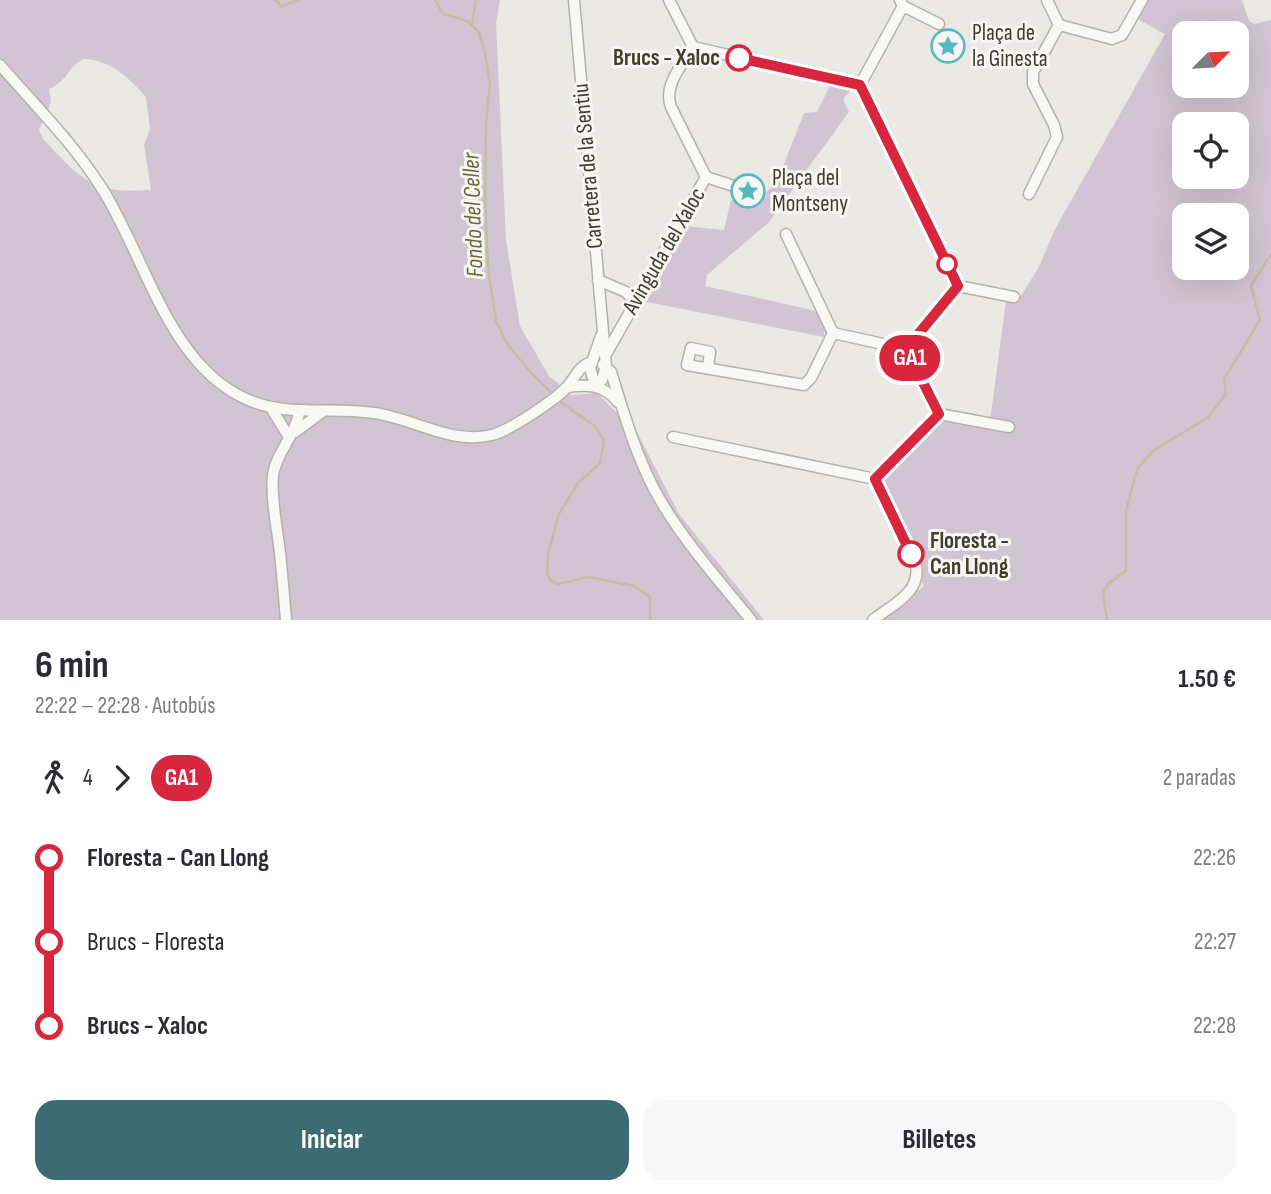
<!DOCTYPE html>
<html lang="es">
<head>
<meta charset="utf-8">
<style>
  :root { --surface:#fff; --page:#f7f7f7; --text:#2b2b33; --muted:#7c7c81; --accent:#3d6b73 }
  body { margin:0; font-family:"Sofia Sans Condensed",sans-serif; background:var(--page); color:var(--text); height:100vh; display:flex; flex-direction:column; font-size:26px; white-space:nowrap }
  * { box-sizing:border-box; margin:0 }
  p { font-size:23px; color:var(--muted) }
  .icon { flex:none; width:38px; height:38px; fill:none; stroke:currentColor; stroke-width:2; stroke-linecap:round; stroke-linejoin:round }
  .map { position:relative; height:620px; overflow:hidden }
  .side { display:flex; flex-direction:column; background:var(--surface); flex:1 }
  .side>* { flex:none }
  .badge { padding:0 14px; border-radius:23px; font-size:24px; line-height:46px }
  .needle { width:46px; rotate:66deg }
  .tools { position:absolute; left:1172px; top:21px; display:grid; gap:14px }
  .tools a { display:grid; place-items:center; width:77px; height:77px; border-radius:14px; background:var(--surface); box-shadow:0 7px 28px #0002; font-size:35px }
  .map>.badge { position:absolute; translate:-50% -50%; box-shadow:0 0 0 4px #fff }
  .legs { display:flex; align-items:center; gap:10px; height:77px; padding:0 35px; font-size:23px }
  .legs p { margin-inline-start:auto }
  .summary { display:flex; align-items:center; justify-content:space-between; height:119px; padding:0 35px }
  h1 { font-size:38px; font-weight:700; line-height:52px }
  .button { display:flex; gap:14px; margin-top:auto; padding:14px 35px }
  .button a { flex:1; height:80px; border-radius:21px; background:var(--accent); color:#fff; font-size:28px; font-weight:700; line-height:80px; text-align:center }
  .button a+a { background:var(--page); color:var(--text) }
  ul { padding:0 35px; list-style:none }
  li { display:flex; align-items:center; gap:24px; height:84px; font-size:26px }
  li i { display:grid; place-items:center; width:10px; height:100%; margin:0 9px; background:currentColor }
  li i::after { content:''; width:18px; height:18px; margin:-9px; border:5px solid; border-radius:50%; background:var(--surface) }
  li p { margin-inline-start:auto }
  li:first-child i { background:linear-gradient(#0000 50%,currentColor 0) }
  li:last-child i { background:linear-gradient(currentColor 50%,#0000 0) }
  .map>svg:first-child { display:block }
  .green { fill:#d2c5d3; fill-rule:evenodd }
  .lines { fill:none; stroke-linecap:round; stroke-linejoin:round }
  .stream { stroke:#c6bda2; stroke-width:2.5 }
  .street-casing { stroke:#b4b2a8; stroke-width:13 }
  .street { stroke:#f8f8f5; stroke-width:10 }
  .line-1-casing { stroke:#fff; stroke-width:16 }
  .line-1 { stroke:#d7263d; stroke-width:10 }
  .stop-1-dot { fill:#fff; stroke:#d7263d; stroke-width:3.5 }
  .labels { text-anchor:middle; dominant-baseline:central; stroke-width:6; stroke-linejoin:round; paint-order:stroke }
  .poi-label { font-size:23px; fill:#403e2c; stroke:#f7f6f3; text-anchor:start }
  .stop-label { font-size:23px; font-weight:bold; fill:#403e2c; stroke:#f7f6f3; text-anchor:end }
  .street-label { font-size:23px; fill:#403e2c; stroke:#f7f6f3 }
  .water-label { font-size:24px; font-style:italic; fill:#71653a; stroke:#f7f6f3 }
</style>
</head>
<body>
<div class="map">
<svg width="1271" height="620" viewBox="0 0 1271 620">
  <rect width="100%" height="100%" fill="#eae9e3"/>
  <g class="green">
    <path d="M 0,0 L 500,0 L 496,23 L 506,240 L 520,326 L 549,376 L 572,395 L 597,393 L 638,434 L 679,514 L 764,620 L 0,620 ZM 84,59 C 110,59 130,79 146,97 L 150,129 L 144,145 L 151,190 C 90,194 83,180 43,139 L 39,130 L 51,102 L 49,89 C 69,80 67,67 84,59 Z"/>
    <path d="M 1138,0 L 1242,0 L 1249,21 L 1254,24 L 1271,20 L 1271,620 L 880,620 L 924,586 L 882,478 L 937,420 L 989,429 L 1006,301 L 1017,302 L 1039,267 L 1054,231 L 1165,34 L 1139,20 L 1143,11 ZM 1185,33 L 1237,33 L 1237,86 L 1185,86 ZM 1185,124 L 1237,124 L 1237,177 L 1185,177 ZM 1185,215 L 1237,215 L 1237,268 L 1185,268 Z"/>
    <polygon points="830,86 851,90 843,99 849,112 768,223 707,275 705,286 816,311 825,328 824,337 642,301 684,226 724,230 731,200 754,204 777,182 804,113 817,112"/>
  </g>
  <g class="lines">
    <g class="stream">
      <polyline points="275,0 282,6 298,0"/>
      <polyline points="435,0 443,14 467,21 479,32 485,54 490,83 486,124 485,194 488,268 496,321 508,345 532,374 562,403 596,427 604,441 600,463 578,483 559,514 548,554 547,574 551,581 558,584 589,577 634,586 650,597 650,620"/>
      <polyline points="472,24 476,0"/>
      <polyline points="1107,620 1103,593 1109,583 1126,571 1126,511 1137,469 1154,450 1207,418 1226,394 1224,379 1260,320 1251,286 1271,254"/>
    </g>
    <defs>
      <g id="street">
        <polyline points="574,0 606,366 602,380 595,386"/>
        <polyline points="669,0 693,47"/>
        <polyline points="1047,0 1059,25"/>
        <polyline points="903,6 939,24"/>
        <polyline points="1059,25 1112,39 1122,35 1142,0"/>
        <polyline points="693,47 860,85 958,286"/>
        <path d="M 0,65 C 35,105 73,143 101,187 C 144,253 167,362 244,398 C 286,418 329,406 374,413 C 413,418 450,445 492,435 C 509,431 555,400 567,387 C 575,378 579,365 592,362"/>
        <polyline points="860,85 903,6 900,0"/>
        <polyline points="706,177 734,186"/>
        <polyline points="1029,194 1057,137 1054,125 1033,84 1033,72 1059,25"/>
        <polyline points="786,234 833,333"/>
        <polyline points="598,280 626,292 635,302"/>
        <polyline points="958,286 1014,297"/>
        <polyline points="833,333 906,349"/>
        <path d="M 605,356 L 706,177 L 671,107 C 663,85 682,65 693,47"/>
        <path d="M 603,365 L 611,372 C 623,411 635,452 654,489 C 679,536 717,578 751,620"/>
        <polyline points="708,367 710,352 691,348 687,365 804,385 811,378 833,333"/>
        <polyline points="595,386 590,368 601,336"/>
        <path d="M 567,387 C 588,384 604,385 618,402"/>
        <polyline points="271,408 289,437"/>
        <polyline points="939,414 1009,427"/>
        <polyline points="295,432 322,412"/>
        <polyline points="673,437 875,479"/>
        <path d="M 286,620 C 284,595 282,570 279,545 C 276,522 271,498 273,475 C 276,452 297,434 299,411"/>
        <path d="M 873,620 C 893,604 921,593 916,565 L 875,479 L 939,414 L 906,349 L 958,286"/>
      </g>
    </defs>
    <use href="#street" class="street-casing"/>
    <use href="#street" class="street"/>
  </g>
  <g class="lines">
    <defs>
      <polyline id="line-1" points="739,58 860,85 958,286 906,349 939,414 875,479 911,554"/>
    </defs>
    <use href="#line-1" class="line-1-casing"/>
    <use href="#line-1" class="line-1"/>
  </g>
  <defs>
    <symbol id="sight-ring" viewBox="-11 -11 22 22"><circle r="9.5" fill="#f7f6f3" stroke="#54bac2" stroke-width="1.5"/><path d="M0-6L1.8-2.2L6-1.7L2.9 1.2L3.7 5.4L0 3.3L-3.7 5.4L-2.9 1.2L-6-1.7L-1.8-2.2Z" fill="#54bac2"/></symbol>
  </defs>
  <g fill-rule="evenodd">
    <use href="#sight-ring" x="929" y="27" width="38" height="38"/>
    <use href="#sight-ring" x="729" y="172" width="38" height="38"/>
  </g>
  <g class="stop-1-dot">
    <circle cx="739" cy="58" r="12"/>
    <circle cx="947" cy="264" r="9"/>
    <circle cx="911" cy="554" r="12"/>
  </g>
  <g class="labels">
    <g class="poi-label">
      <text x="972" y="33">Plaça de<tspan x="972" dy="26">la Ginesta</tspan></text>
      <text x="772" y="178">Plaça del<tspan x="772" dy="26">Montseny</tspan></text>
    </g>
    <g class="stop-label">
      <text x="720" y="58">Brucs - Xaloc</text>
      <text x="930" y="541" text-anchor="start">Floresta -<tspan x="930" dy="26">Can Llong</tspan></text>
    </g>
    <g class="street-label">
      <text transform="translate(588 166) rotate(-95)">Carretera de la Sentiu</text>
      <text transform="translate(664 251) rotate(-60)">Avinguda del Xaloc</text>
    </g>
    <g class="water-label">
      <text transform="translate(473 215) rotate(-92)">Fondo del Celler</text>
    </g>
  </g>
</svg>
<div class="tools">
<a><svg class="needle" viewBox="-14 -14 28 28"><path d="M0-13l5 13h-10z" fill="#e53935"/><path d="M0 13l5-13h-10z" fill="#7c7c81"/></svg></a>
<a><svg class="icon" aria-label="locate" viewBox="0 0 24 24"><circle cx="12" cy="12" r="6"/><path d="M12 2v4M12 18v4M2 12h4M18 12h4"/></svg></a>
<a><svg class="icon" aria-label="layers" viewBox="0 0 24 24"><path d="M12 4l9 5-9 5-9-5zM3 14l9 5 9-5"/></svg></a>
</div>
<b class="badge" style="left:910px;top:358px;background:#d7263d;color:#fff">GA1</b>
</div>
<section class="side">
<div class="summary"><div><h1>6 min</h1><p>22:22 – 22:28 · Autobús</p></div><b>1.50 €</b></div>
<div class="legs"><svg class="icon" aria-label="walk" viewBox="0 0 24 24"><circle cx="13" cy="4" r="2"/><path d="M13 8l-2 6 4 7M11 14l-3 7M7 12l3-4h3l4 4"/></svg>4<svg class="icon" aria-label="forward" viewBox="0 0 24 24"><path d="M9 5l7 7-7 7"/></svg><b class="badge" style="background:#d7263d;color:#fff">GA1</b><p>2 paradas</p></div>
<ul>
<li><i style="color:#d7263d"></i><b>Floresta - Can Llong</b><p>22:26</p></li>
<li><i style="color:#d7263d"></i><span>Brucs - Floresta</span><p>22:27</p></li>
<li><i style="color:#d7263d"></i><b>Brucs - Xaloc</b><p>22:28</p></li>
</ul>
<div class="button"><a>Iniciar</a><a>Billetes</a></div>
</section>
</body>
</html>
